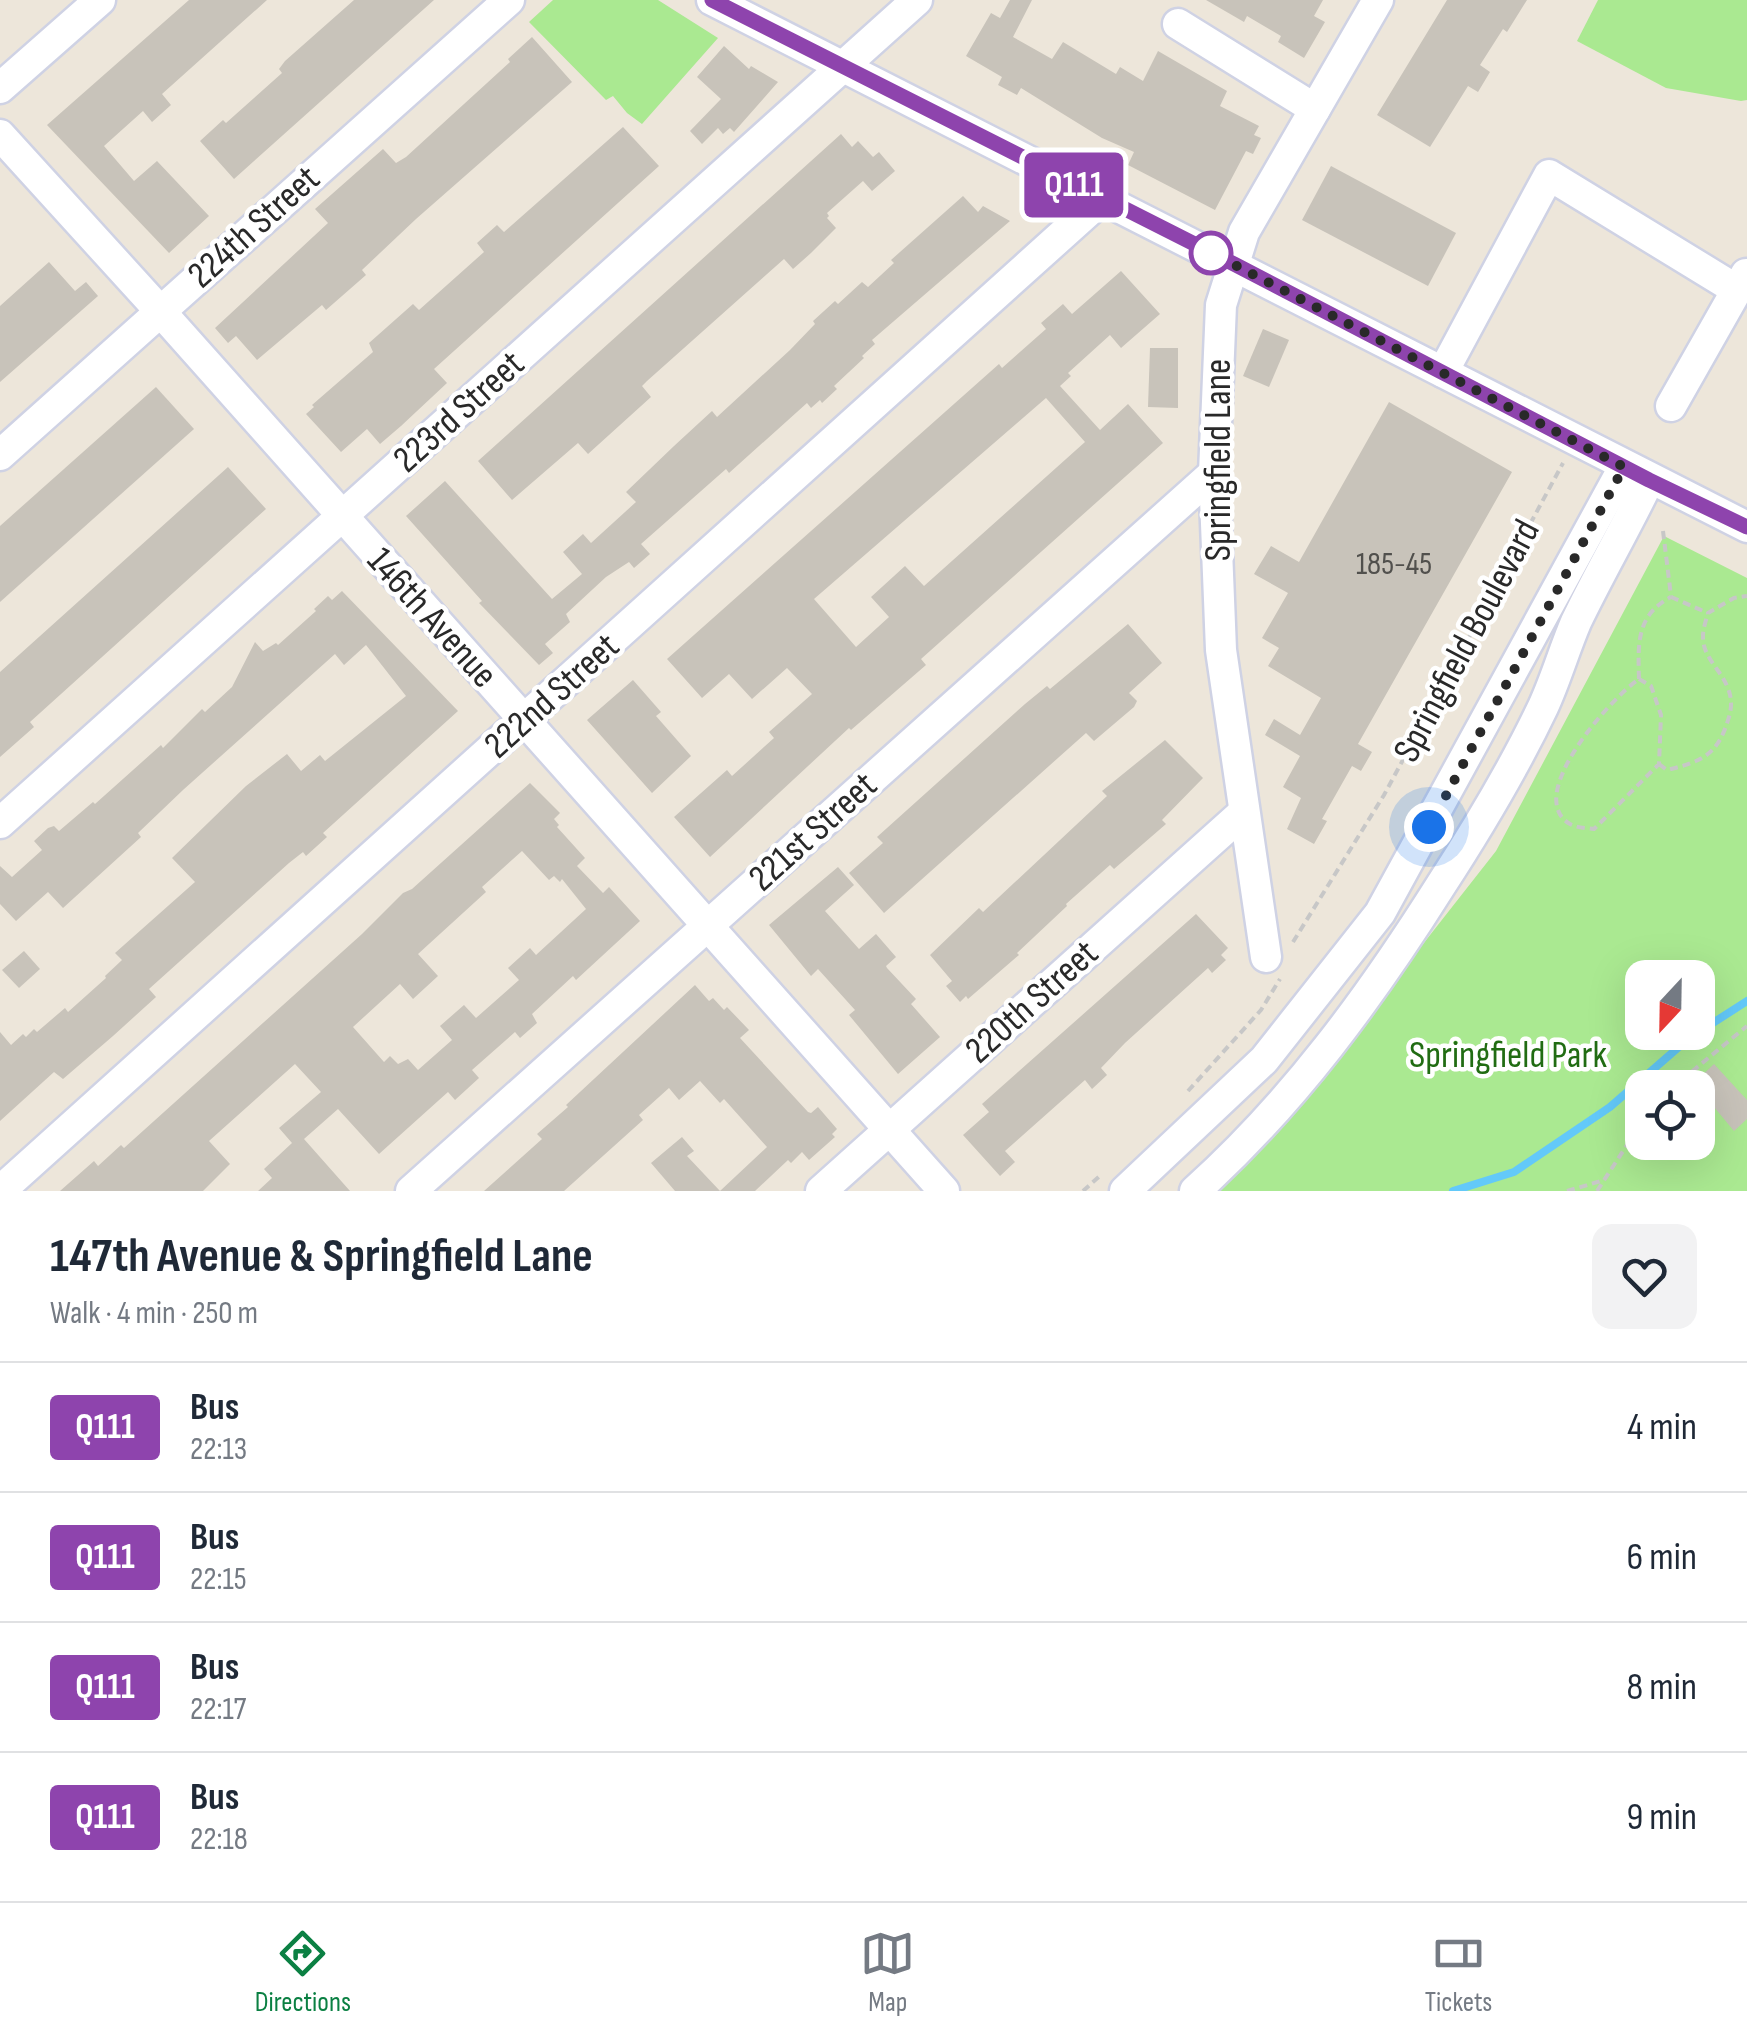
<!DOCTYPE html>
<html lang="en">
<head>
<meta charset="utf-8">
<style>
  :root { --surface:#fff; --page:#f2f2f3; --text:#1f2937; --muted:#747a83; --line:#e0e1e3; --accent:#0b8043 }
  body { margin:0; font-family:"Sofia Sans Condensed",sans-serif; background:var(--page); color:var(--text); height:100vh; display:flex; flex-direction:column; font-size:38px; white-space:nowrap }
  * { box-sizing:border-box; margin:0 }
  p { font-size:32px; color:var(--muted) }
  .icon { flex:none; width:55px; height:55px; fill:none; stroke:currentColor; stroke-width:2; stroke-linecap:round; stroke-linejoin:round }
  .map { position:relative; height:1191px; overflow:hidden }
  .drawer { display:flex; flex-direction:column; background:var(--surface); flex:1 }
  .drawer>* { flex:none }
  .badge { padding:0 20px; border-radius:8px; font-size:35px; line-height:65px }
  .needle { width:65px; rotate:202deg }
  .controls { position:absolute; left:1625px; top:960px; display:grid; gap:20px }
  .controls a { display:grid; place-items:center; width:90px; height:90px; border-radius:20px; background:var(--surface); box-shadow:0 10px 40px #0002; font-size:50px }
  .you { position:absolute; width:50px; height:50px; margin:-25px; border:8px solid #fff; border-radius:50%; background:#1a73e8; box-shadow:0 0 0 15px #1a73e833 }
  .map>.badge { position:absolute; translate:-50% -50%; box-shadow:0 0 0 5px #fff }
  .round { display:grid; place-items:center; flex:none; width:105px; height:105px; border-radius:20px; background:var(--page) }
  .overview { display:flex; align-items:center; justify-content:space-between; height:170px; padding:0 50px }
  h1 { font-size:48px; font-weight:700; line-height:75px }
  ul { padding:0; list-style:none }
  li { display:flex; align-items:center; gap:30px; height:130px; padding:0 50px; border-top:2px solid var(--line) }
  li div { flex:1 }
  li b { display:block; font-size:38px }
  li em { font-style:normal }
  li .badge { min-width:110px; font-weight:700; text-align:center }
  .tab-bar { display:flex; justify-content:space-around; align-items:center; height:140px; border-top:2px solid var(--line); background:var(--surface); font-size:28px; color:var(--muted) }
  .tab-bar a { display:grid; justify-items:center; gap:5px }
  .tab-bar .selected { color:var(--accent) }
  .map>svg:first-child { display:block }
  .green { fill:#aae991; fill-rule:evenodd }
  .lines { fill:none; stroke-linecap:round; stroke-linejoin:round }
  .stream { stroke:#63c9f9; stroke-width:8 }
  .building { fill:#c8c3ba; fill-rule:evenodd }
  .minor-casing { stroke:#cfd2e4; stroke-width:35 }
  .path { stroke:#c7c7c7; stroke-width:4; stroke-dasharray:8 5; stroke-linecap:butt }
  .minor { stroke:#fff; stroke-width:30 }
  .line-casing { stroke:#fff; stroke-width:22 }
  .line { stroke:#8e44ad; stroke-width:15 }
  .walk { stroke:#292929; stroke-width:10; stroke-dasharray:0 18 }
  .stop-dot { fill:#fff; stroke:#8e44ad; stroke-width:5 }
  .labels { text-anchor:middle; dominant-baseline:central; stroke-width:9; stroke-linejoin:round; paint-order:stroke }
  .number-label { font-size:32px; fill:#51504d }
  .street-label { font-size:38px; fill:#292929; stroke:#fff }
  .park-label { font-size:38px; fill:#216c13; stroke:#fff }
</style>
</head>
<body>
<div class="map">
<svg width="1747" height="1191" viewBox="0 0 1747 1191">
  <rect width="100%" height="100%" fill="#ede6da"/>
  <g class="green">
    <polygon points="553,0 658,0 718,38 642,124 627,113 613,96 606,100 529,22"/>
    <polygon points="1598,0 1747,0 1747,100 1741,101 1666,88 1577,41"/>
    <path d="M 1664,536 L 1747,578 L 1747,1191 L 1212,1191 L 1288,1116 L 1496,851 ZM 1642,978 L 1698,978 L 1698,1032 L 1642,1032 ZM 1642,1088 L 1698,1088 L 1698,1142 L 1642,1142 Z"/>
  </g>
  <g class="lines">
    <polyline class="stream" points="1453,1191 1514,1172 1610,1107 1688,1039 1747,1001"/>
  </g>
  <g class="building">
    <polygon points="189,0 267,0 162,94 171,105 152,122 143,111 104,146 134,181 157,161 209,216 169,253 47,125"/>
    <polygon points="354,0 434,0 234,179 200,141 223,120 226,123 282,73 279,69 285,61"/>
    <polygon points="1010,0 1032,0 1013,37 1052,59 1063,42 1116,74 1120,67 1143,81 1158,51 1227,91 1220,106 1259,126 1254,135 1261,138 1253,154 1246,151 1215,210 1128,165 1134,152 1102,138 1021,88 1017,95 998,85 1002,77 966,56 991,13 1000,18"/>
    <polygon points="1206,0 1323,0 1314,16 1325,22 1304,58 1278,42 1281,36 1247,16 1244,22"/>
    <polygon points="1447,0 1527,0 1507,32 1503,29 1480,65 1490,72 1478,92 1468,86 1430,147 1377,115"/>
    <polygon points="532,37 572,82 416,219 362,270 366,275 326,310 322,305 257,360 236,336 228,343 215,328 328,223 315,209 383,149 396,163 406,157 510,62 508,59"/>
    <polygon points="724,46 749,69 751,66 778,82 734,132 730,128 723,134 718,128 702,144 690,131 721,99 697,77"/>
    <polygon points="623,127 659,166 434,369 447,383 401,426 380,444 367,429 341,452 306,414 314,407 312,405 373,352 369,343 413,304 419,310 484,252 477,243 497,225 504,232"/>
    <polygon points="841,134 852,147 858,141 873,157 879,152 895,171 872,191 863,181 827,213 829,216 827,218 836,228 811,253 793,269 784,259 647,381 642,386 651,397 588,454 578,443 512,500 478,461"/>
    <polygon points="1331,166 1456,233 1428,286 1302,220"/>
    <polygon points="963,196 978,212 983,206 1010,221 872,340 875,344 862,356 864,358 834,386 837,389 822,403 820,400 811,408 807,403 729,473 726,469 641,544 650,554 634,568 629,562 606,577 566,614 570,622 545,644 553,653 539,665 479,603 482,601 406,516 445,481 552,599 582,574 563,552 583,534 591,543 636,502 626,492 674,446 712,411 717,417 790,350 815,324 813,321 835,301 838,304 862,282 868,287 894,263 891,260"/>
    <polygon points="49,262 75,291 86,282 98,296 0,382 0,306"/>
    <path d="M 1121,271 L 1160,314 L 1121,348 L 1110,335 L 1068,373 L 1071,376 L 1060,386 L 1100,430 L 1128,404 L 1163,443 L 921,659 L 926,665 L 851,730 L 849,728 L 710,857 L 674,817 L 727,770 L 732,776 L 774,738 L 769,732 L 812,694 L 787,668 L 752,699 L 729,674 L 702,698 L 667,659 L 999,364 L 1002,368 L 1046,329 L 1041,323 L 1063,304 L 1072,314 ZM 1046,398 L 1085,442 L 924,586 L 905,566 L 871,597 L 889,617 L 856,647 L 814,599 Z"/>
    <polygon points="1263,329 1289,340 1269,387 1243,376"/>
    <polygon points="1150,348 1178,348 1178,408 1148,407"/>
    <polygon points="156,387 194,429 0,602 0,526"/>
    <polygon points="1389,402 1512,472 1358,744 1372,752 1361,771 1352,766 1322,819 1327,821 1314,844 1287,829 1301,798 1283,787 1300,756 1265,735 1274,719 1300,735 1321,698 1268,666 1279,648 1262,638 1288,593 1254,574 1271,546 1299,562"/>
    <polygon points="228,467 266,509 30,722 34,727 0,757 0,672"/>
    <polygon points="342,591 458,711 323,833 327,837 306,856 303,852 289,863 149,989 156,997 113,1036 63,1079 54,1072 0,1121 0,1032 11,1045 23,1034 26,1037 34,1029 37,1032 65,1008 68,1012 106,978 105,976 122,960 115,953 195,882 172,858 246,786 287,754 301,771 320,755 325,761 406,696 366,645 344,665 335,654 183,790 138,833 141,837 63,908 48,892 16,921 0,904 0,866 12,877 42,850 34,841 48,828 54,826 59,831 93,802 95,804 161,745 163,748 202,709 205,712 232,687 255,642 263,651 276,643 278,645 316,611 314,609 328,596 332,600"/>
    <polygon points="1128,624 1162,663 1129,693 1137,701 1134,707 1094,741 1086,733 884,913 849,873 883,843 877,837 1025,704 1047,686 1050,689"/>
    <polygon points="633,680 661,712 656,716 691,756 652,793 587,720"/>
    <polygon points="1165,740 1203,778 1162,820 1166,824 1114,869 1110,865 1066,904 1067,906 1017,953 1019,955 968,999 966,996 960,1002 946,986 952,981 930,955 979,908 983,912 1107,796 1102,791"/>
    <path d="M 530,783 L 560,813 L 554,819 L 559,825 L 557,827 L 585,858 L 577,866 L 603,893 L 609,887 L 640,921 L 576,980 L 573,976 L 532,1014 L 537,1023 L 520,1038 L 515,1032 L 472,1070 L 479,1078 L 455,1100 L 448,1092 L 379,1154 L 338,1109 L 304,1139 L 350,1191 L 258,1191 L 272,1178 L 264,1169 L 292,1143 L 279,1128 L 321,1092 L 295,1064 L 209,1141 L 230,1164 L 203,1191 L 60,1191 L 94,1161 L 98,1166 L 121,1145 L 124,1148 L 362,934 L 403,893 L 412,889 ZM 522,851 L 549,880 L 554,876 L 560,882 L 562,879 L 586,909 L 536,955 L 530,948 L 508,968 L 519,980 L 476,1018 L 464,1005 L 440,1026 L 452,1040 L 418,1070 L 408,1059 L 398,1064 L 390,1056 L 384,1062 L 353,1027 L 400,984 L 413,999 L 438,976 L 418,954 L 486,892 L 482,887 Z"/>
    <polygon points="838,867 854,885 825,911 859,949 876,934 896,957 886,966 887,968 916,999 911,1004 940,1037 898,1074 849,1015 855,1010 818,969 811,976 769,925"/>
    <polygon points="1196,914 1228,948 1221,955 1226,960 1212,973 1208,968 1125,1043 1101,1068 1107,1075 1092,1089 1085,1080 1005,1151 1015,1162 1000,1176 963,1135 989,1112 982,1104"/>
    <polygon points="24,951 40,969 19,988 2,970"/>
    <polygon points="695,985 709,1001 713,998 724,1010 727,1007 749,1030 740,1038 808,1112 811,1113 818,1107 837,1129 832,1134 835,1137 809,1160 802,1152 791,1163 788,1160 755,1191 675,1191 651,1163 682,1137 694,1151 687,1156 720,1191 767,1147 724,1099 720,1103 700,1081 679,1100 669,1088 639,1115 643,1120 564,1191 484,1191 542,1139 537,1134 568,1107 566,1105"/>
    <polygon points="1714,1064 1747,1100 1747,1119 1734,1131 1694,1083"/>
  </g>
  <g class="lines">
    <defs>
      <g id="minor">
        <polyline points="712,0 1747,527"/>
        <polyline points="1178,24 1315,109"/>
        <polyline points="0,88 100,0"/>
        <polyline points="0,135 160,311 944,1191"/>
        <polyline points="1443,372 1549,175 1737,290"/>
        <polyline points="1671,406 1746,274"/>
        <polyline points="0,455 509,0"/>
        <polyline points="0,823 917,0"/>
        <polyline points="1266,957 1221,650 1214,473 1221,305 1244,232 1378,0"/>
        <polyline points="0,1191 1102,199"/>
        <polyline points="411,1191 1214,473"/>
        <polyline points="821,1191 1244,812"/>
        <polyline points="1125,1191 1264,1060 1380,913 1624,467"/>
        <path d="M 1195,1191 C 1293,1103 1371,996 1441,885 C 1478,828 1514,768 1543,707 C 1556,679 1564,650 1576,622 C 1599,574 1626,528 1649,480"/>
      </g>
    </defs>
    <use href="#minor" class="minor-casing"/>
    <g class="path">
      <polyline points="1663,531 1671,596"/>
      <polyline points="1671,597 1708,613"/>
      <path d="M 1639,679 L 1651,686 L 1661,715 L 1659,764 L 1594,829 C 1587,828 1577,828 1570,824 C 1522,796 1613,696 1639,679 Z"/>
      <path d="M 1639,679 C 1638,644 1636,615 1671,597"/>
      <path d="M 1659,764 L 1667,770 C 1703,761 1718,755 1729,717 C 1732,706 1732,697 1727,686 C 1720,669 1702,656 1703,636 C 1703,629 1706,620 1708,613 L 1734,598 L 1747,596"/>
      <polyline points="1293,942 1384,795 1563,463"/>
      <polyline points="1672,1088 1747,1026"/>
      <polyline points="1188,1091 1261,1010 1280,979"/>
      <polyline points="1083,1191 1102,1174"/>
      <polyline points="1567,1191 1601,1181"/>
      <polyline points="1597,1191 1642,1122"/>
    </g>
    <use href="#minor" class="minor"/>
  </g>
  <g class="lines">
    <defs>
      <polyline id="line" points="712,0 1234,264 1649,480 1747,527"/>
    </defs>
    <use href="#line" class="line-casing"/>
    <use href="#line" class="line"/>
    <polyline class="walk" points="1211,253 1208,251 1624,467 1429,827"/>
  </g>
  <circle class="stop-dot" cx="1211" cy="253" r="20"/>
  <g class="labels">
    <g class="number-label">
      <text x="1394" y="564">185-45</text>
    </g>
    <g class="street-label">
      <text transform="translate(254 227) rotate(-42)">224th Street</text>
      <text transform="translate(459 412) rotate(-42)">223rd Street</text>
      <text transform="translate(1218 460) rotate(-90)">Springfield Lane</text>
      <text transform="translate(432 618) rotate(48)">146th Avenue</text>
      <text transform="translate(1467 641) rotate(-62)">Springfield Boulevard</text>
      <text transform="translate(552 696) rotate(-42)">222nd Street</text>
      <text transform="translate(813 832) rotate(-42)">221st Street</text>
      <text transform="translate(1032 1002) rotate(-42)">220th Street</text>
    </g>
    <g class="park-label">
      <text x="1508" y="1055">Springfield Park</text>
    </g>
  </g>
</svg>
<div class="controls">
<a><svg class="needle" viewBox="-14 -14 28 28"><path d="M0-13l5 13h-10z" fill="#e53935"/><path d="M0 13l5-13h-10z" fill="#747a83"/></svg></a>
<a><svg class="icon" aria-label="locate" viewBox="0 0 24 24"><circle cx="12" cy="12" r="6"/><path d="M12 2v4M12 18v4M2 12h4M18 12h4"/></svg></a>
</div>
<div class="you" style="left:1429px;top:827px"></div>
<b class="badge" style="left:1074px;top:185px;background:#8e44ad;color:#fff">Q111</b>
</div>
<section class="drawer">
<div class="overview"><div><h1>147th Avenue &amp; Springfield Lane</h1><p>Walk · 4 min · 250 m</p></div><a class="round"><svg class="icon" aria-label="heart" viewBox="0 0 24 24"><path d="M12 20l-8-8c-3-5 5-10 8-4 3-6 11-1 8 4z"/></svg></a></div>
<ul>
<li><span class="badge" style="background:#8e44ad;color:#fff">Q111</span><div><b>Bus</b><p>22:13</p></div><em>4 min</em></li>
<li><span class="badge" style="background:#8e44ad;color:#fff">Q111</span><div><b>Bus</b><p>22:15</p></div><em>6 min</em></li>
<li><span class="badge" style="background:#8e44ad;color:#fff">Q111</span><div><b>Bus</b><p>22:17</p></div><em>8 min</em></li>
<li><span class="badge" style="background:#8e44ad;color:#fff">Q111</span><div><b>Bus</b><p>22:18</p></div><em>9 min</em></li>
</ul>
</section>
<nav class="tab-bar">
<a class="selected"><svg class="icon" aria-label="directions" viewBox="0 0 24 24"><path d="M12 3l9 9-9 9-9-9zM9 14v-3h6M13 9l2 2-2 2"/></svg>Directions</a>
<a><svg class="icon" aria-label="map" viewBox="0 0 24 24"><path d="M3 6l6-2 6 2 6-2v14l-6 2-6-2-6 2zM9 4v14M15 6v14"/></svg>Map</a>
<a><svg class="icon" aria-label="tickets" viewBox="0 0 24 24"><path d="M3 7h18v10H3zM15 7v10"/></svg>Tickets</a>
</nav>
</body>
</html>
